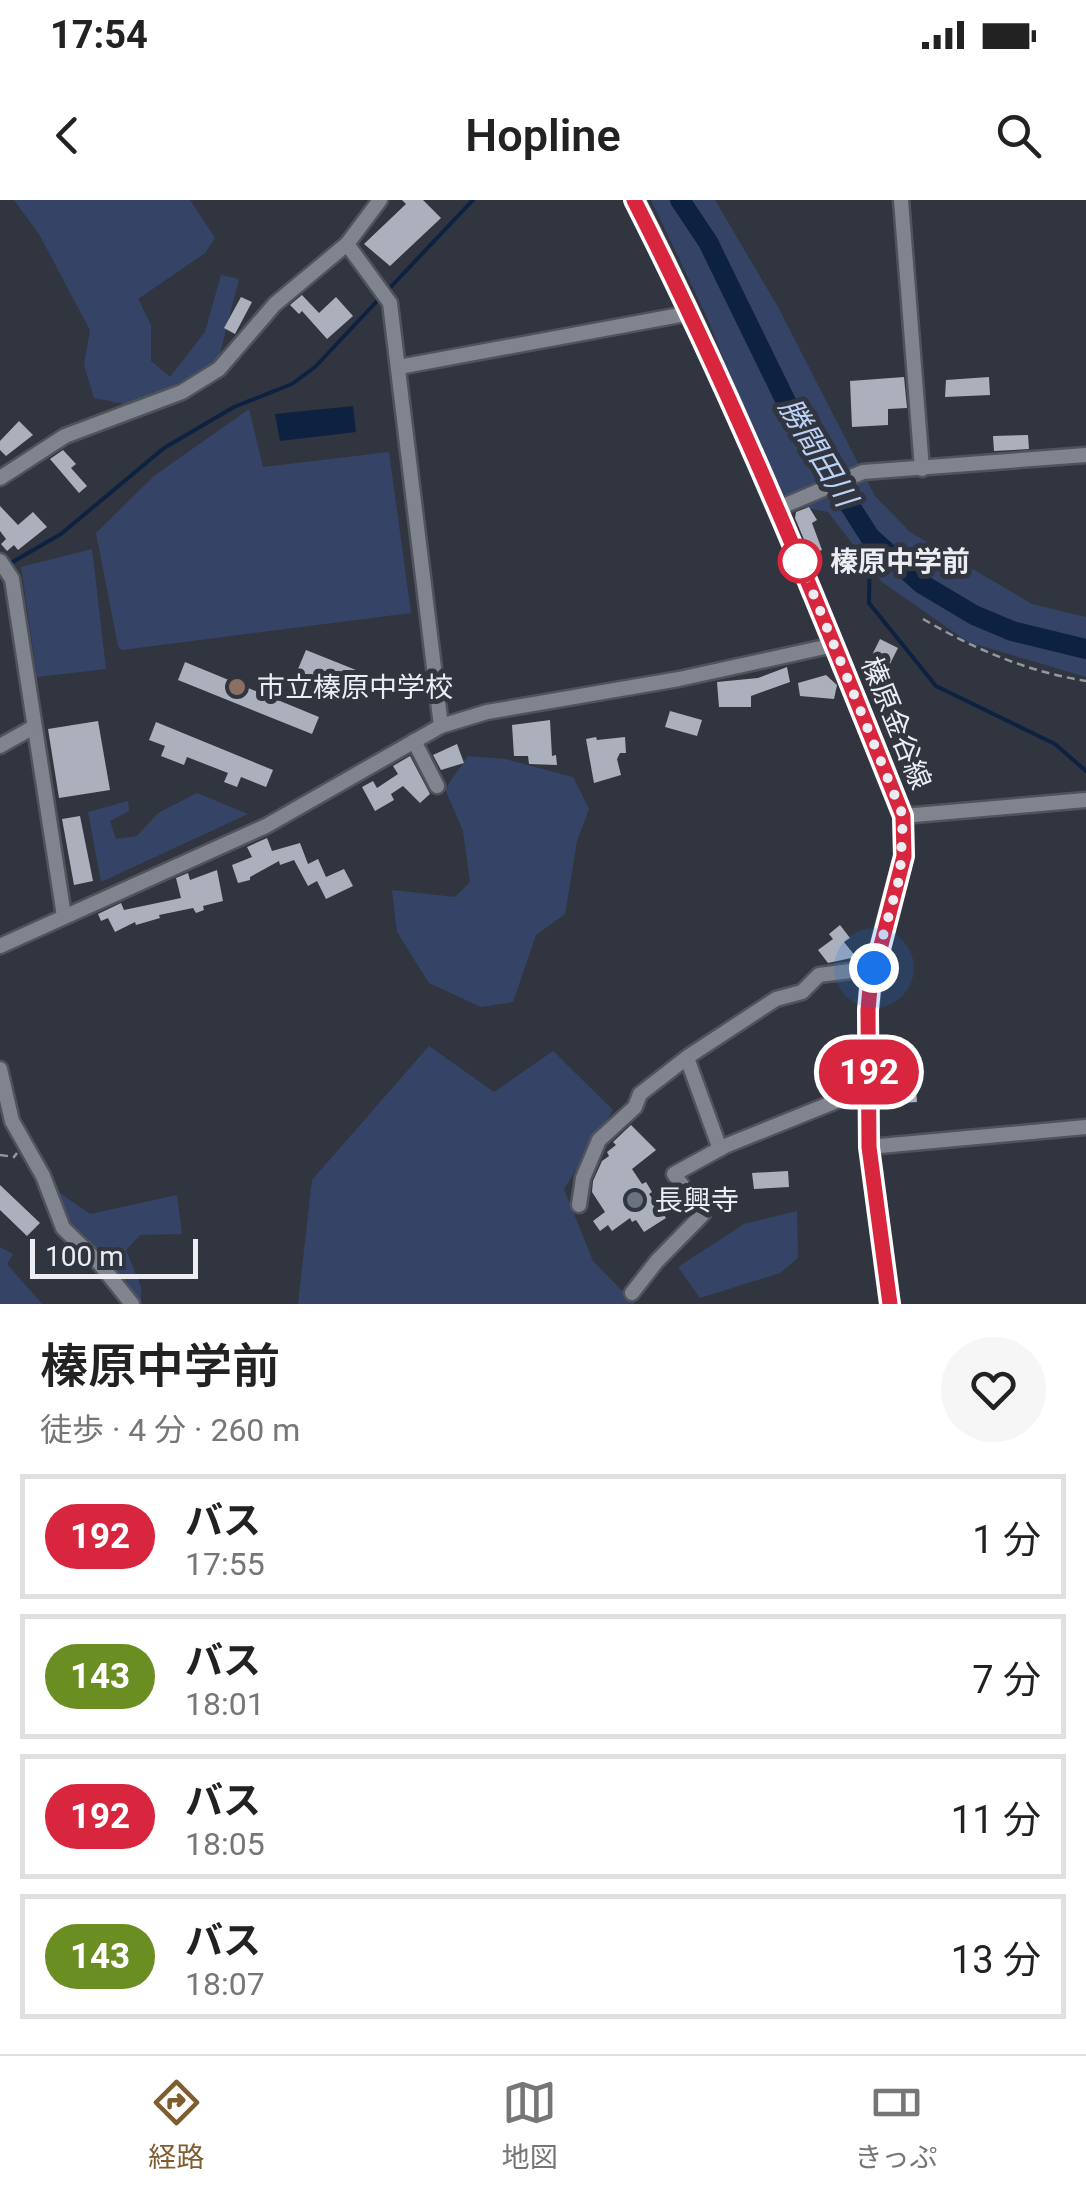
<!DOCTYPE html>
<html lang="ja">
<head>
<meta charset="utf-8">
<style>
  :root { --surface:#fff; --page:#f6f6f6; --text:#222; --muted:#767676; --line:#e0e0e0; --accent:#7f5d2f }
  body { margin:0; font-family:Roboto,"Noto Sans JP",sans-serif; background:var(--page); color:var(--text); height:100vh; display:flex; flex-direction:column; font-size:38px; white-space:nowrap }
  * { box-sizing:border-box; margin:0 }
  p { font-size:32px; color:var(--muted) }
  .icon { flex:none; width:55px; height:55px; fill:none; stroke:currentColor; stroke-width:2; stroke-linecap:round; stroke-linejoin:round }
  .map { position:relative; height:1104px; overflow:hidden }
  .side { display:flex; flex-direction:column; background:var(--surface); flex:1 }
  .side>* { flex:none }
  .badge { padding:0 20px; border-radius:32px; font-size:35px; line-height:65px }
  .scale { position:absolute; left:30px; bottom:25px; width:168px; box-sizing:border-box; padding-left:10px; border:5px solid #ebedf3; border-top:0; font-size:28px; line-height:35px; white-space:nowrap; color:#ebedf3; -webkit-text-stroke:8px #31353f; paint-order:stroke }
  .you { position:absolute; width:50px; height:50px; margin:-25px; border:8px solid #fff; border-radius:50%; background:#1a73e8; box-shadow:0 0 0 15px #1a73e833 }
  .map>.badge { position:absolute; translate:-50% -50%; box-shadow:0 0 0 5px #fff }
  .round { display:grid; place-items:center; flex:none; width:105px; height:105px; border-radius:52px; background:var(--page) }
  .overview { display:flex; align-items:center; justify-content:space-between; height:170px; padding:0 40px }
  h1 { font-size:48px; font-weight:600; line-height:75px }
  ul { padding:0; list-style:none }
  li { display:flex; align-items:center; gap:30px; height:125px; margin:0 20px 15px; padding:0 20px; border:5px solid var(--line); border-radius:0px }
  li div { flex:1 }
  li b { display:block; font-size:38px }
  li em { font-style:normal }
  li .badge { min-width:110px; font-weight:700; text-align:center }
  .status { display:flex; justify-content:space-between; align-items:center; height:70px; padding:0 50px; background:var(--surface); direction:ltr }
  .status svg { height:28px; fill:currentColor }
  header { display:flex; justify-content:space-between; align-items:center; height:130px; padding:0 40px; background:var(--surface); font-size:45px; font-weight:600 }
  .tab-bar { display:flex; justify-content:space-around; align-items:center; height:140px; border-top:2px solid var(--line); background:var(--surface); font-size:28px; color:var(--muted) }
  .tab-bar a { display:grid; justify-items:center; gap:5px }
  .tab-bar .selected { color:var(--accent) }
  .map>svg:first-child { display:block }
  .green { fill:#354466 }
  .water { fill:#0d2241 }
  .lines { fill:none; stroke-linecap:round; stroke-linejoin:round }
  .stream { stroke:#0d2241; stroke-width:4 }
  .river { stroke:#0d2241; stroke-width:20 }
  .building { fill:#abb0bc }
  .minor-casing { stroke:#50535b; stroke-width:19 }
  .major-casing { stroke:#50535b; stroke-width:22 }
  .path { stroke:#95979f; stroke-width:2.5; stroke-dasharray:8 5; stroke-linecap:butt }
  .minor { stroke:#7f848e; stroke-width:14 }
  .major { stroke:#bf8b86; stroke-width:18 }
  .line-casing { stroke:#fff; stroke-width:22 }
  .line { stroke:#d7263d; stroke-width:15 }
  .walk { stroke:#ebedf3; stroke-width:10; stroke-dasharray:0 18 }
  .stop-dot { fill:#fff; stroke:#d7263d; stroke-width:5 }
  .education-dot { fill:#8d6e63; stroke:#31353f; stroke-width:4 }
  .worship-dot { fill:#6b7280; stroke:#31353f; stroke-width:4 }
  .labels { text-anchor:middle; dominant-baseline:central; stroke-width:10; stroke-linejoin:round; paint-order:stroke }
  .stop-label { font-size:28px; font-weight:bold; fill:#ebedf3; stroke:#31353f; text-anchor:start }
  .poi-label { font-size:28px; fill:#ebedf3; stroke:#31353f; text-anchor:start }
  .street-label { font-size:28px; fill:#ebedf3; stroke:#31353f }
  .water-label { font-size:30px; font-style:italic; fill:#bad1f5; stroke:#31353f }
</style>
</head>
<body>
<div class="status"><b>17:54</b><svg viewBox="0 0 49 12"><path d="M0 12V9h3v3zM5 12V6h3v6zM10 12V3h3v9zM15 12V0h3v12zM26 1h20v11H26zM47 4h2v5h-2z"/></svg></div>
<header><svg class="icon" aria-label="back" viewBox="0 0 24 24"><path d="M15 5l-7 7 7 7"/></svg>Hopline<svg class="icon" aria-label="search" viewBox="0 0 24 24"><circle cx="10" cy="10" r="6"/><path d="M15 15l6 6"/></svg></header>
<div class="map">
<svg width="1086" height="1104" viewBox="0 0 1086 1104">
  <rect width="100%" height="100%" fill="#31353f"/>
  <g class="green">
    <polygon points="14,0 190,0 215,38 205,53 138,99 151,125 151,161 170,177 205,132 221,75 239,79 217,165 130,205 94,198 84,165 90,130 39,34"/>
    <polygon points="651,0 715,0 778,107 875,296 910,332 1032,404 1086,417 1086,477 968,442 882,382 828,312 781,303 706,115"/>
    <polygon points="249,209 263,267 389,252 411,413 122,450 118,446 96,333 154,276"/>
    <polygon points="92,349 106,469 37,477 21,367"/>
    <polygon points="468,556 505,559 573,577 589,609 577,641 565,714 536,735 513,802 481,807 429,783 397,732 392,690 455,697 470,682 463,631 445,589"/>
    <polygon points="197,593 248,614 101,682 88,612 128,601 129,611 110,621 116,639 137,636 158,613"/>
    <polygon points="429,846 494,892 553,851 613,910 564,989 593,1061 635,1104 298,1104 312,980"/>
    <polygon points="54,989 90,1014 177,995 182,1034 140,1035 126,1050 141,1087 141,1104 63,1017"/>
    <polygon points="797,1011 798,1058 780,1073 700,1098 678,1067 744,1024"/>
    <polygon points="0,1047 13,1054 7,1064 42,1104 0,1104"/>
  </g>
  <polygon class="water" points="353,206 356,232 280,241 275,214"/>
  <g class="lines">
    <g class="stream">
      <polyline points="386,92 473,0"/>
      <polyline points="870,337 869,403 936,486 1055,544 1086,571"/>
      <polyline points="9,364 61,334 164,248 234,207 292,184 315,167 379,99"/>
    </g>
    <polyline class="river" points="680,0 708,42 794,218 870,337 922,384 974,415 1012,431 1086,449"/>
  </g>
  <g class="building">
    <polygon points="402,0 423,0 441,18 390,66 364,44 406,4"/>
    <polygon points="302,95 319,113 336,97 353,116 327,139 302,111 299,114 290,105"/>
    <polygon points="241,97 252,102 235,134 224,128"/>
    <polygon points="904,177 907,208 888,209 888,225 852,227 850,181"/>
    <polygon points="989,177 990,195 945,197 946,180"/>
    <polygon points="19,221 33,235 6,256 0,250 0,241"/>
    <polygon points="1028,235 1029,249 994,251 993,236"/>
    <polygon points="63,250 76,264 71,268 87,286 79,293 50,259"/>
    <polygon points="0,306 18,325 33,312 47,327 18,350 14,345 7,351 1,344 6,339 0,331"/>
    <polygon points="809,307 817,320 812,323 822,350 810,354 795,318 796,312"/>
    <polygon points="880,439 898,448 887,470 869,461"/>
    <polygon points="306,450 356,470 343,502 293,481"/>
    <polygon points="185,462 319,517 312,534 178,480"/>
    <polygon points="787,467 790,482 751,496 751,507 719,507 717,482 758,478"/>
    <polygon points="826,475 837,485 834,499 800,496 798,483"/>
    <polygon points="670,511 702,520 697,536 665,527"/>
    <polygon points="550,520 552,556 556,555 557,565 529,564 528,556 514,556 512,525"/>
    <polygon points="98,521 110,590 59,598 48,529"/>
    <polygon points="156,522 273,570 266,587 241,577 237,587 224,582 228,573 187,557 184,565 161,556 165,546 149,540"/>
    <polygon points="596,537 597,540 625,537 626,553 620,553 617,559 621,575 594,583 586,539"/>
    <polygon points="457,544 464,563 441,570 433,555"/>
    <polygon points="410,556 430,594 420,603 403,586 391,594 394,600 375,611 362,587 373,581 377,588 398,574 393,566"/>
    <polygon points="80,616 93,681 74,685 62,619"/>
    <polygon points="267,638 272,651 300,643 308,664 318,659 326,677 344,669 353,686 326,699 317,681 308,686 294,660 280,665 279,661 250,677 250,680 238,683 232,665 252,657 247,647"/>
    <polygon points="217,670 223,701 203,706 204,710 196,713 193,708 159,715 160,718 136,725 135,722 115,732 108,718 101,721 98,714 121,703 124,710 181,698 176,678 188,673 190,680"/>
    <polygon points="840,725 850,738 844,742 856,757 828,763 818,750 833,739 829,734"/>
    <polygon points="891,864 895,888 916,887 917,902 886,904 881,865"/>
    <polygon points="631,925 656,950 632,969 642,984 646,982 652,992 649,994 666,1018 644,1032 636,1020 632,1022 630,1018 612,1031 608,1025 600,1031 593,1021 605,1012 592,992 593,981 602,961 609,956 607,952 616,945 613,942"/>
    <polygon points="788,971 789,987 754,989 752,973"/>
    <polygon points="0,985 40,1023 27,1036 0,1010"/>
  </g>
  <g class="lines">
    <defs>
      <g id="minor">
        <polyline points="901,0 922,269"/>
        <polyline points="347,44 390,103 441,526"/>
        <polyline points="399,167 691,113"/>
        <polyline points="0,278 65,236 182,192 219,169 275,104 347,44 380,0"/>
        <polyline points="779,308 863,272 1086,255"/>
        <polyline points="0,361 12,379 64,716"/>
        <polyline points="414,541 437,586"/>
        <polyline points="0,546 32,528"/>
        <polyline points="903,616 1086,600"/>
        <polyline points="0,746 266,626 441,526 487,512 679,479 834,445"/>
        <polyline points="687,858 720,949"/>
        <polyline points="0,869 12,921 43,976 63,1028 100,1064 132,1104"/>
        <polyline points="869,947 1086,927"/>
        <polyline points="579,1005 583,978 599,940 635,907 640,894 689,856 776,799 802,792 819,775 874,768"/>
        <polyline points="632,1093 657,1061 703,1014 674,974 725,946 869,888"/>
      </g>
      <path id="major" d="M 635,0 C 736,201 820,408 903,616 L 904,656 L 874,768 L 868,811 L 869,947 L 890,1104"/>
    </defs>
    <use href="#minor" class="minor-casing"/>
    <use href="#major" class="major-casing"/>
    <g class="path">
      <path d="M 923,419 C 976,450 1026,471 1086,481"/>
      <polyline points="0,955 14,957 17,953"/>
    </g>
    <use href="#minor" class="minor"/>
    <use href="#major" class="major"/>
  </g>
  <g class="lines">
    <defs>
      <path id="line" d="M 634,0 C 736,201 820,408 903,616 L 904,656 L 870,788 L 868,810 L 869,947 L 890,1104"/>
    </defs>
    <use href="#line" class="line-casing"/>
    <use href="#line" class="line"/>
    <polyline class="walk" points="800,361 903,616 900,676 874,768"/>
  </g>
  <circle class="stop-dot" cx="800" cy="361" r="20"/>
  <circle class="education-dot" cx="237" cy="487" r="10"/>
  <circle class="worship-dot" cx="635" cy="1000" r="10"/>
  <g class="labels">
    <g class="stop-label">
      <text x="830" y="361">榛原中学前</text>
    </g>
    <g class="poi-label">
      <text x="257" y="487">市立榛原中学校</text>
      <text x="655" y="1000">長興寺</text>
    </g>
    <g class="street-label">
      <text transform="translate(896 523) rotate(68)">榛原金谷線</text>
    </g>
    <g class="water-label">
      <text transform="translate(818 252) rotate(59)">勝間田川</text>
    </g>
  </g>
</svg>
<div class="scale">100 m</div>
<div class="you" style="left:874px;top:768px"></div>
<b class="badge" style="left:869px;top:872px;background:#d7263d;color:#fff">192</b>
</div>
<section class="side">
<div class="overview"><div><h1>榛原中学前</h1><p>徒歩 · 4 分 · 260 m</p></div><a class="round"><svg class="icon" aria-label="heart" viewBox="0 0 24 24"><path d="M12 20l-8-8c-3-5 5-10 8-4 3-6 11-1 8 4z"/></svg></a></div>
<ul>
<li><span class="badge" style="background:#d7263d;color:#fff">192</span><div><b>バス</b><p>17:55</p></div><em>1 分</em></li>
<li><span class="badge" style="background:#6b8e23;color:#fff">143</span><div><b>バス</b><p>18:01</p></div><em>7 分</em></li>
<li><span class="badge" style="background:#d7263d;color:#fff">192</span><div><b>バス</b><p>18:05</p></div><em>11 分</em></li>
<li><span class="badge" style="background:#6b8e23;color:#fff">143</span><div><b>バス</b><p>18:07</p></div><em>13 分</em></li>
</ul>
</section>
<nav class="tab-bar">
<a class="selected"><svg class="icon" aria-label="directions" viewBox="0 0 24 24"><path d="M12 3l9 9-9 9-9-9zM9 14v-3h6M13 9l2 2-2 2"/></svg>経路</a>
<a><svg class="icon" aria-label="map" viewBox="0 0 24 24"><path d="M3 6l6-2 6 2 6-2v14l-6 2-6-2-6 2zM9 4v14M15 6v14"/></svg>地図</a>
<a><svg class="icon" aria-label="tickets" viewBox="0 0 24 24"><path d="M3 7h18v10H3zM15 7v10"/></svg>きっぷ</a>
</nav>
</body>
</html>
